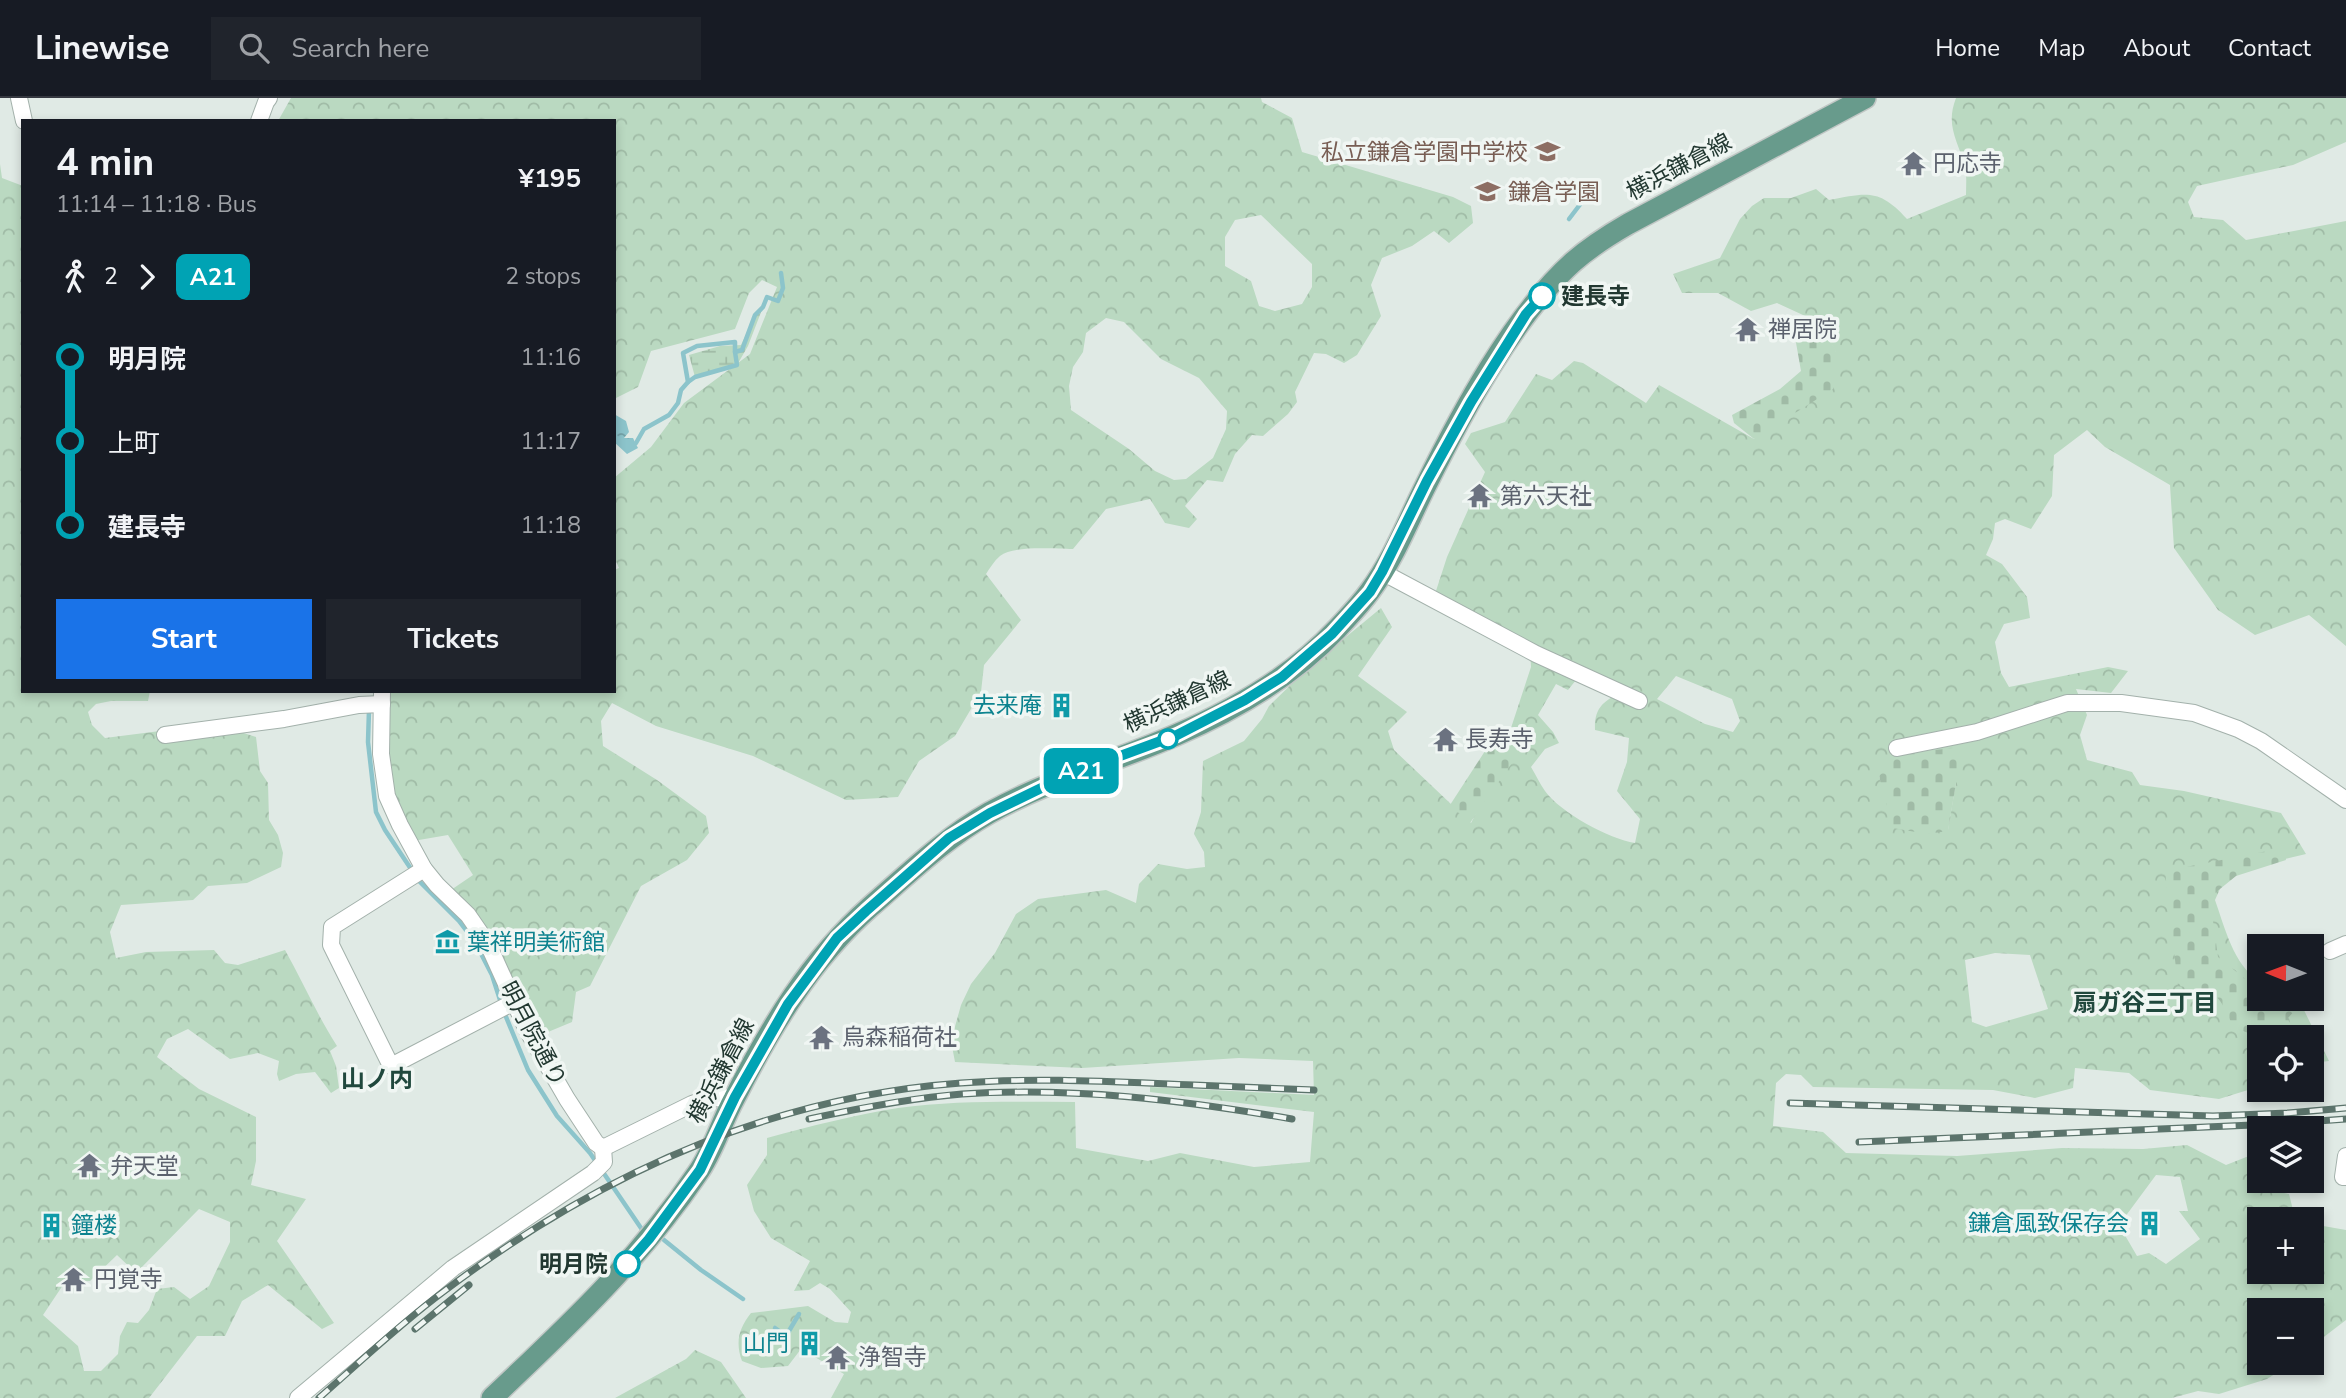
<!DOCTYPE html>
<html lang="en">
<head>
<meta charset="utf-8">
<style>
  :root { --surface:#171b24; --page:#20242c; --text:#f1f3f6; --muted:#9ea1a6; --line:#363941; --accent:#1a73e8 }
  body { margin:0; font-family:"Nunito Sans","Noto Sans JP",sans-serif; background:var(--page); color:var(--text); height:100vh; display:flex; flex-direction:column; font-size:26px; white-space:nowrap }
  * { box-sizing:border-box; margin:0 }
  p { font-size:23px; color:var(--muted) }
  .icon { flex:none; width:38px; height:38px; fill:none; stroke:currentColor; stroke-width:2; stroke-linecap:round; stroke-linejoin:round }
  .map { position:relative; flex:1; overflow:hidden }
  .side { position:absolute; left:21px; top:21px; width:595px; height:574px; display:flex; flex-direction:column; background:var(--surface); border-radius:0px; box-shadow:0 4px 10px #0003 }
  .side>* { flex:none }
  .badge { padding:0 14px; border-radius:10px; font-size:24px; line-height:46px }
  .needle { width:46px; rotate:271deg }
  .controls { position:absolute; left:2247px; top:836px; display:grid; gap:14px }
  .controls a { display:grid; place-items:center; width:77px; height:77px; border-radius:0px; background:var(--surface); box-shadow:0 4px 10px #0003; font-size:35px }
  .map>.badge { position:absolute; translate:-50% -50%; box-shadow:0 0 0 4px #fff }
  .legs { display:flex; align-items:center; gap:10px; height:77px; padding:0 35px; font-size:23px }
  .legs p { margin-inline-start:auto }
  .summary { display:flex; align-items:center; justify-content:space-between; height:119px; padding:0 35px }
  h1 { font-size:38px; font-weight:700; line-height:52px }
  .primary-button { display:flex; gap:14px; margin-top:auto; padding:14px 35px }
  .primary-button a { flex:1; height:80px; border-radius:0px; background:var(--accent); color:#fff; font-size:28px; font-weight:700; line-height:80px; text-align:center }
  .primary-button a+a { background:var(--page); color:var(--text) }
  ul { padding:0 35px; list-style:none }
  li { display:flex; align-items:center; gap:24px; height:84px; font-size:26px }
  li i { display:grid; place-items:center; width:10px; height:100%; margin:0 9px; background:currentColor }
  li i::after { content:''; width:18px; height:18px; margin:-9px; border:5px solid; border-radius:50%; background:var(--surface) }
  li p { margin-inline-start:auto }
  li:first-child i { background:linear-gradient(#0000 50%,currentColor 0) }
  li:last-child i { background:linear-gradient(currentColor 50%,#0000 0) }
  header { display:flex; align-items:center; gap:42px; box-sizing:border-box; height:98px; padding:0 35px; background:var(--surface); border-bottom:2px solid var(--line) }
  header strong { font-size:33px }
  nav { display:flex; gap:38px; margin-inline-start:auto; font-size:24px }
  .search { width:490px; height:63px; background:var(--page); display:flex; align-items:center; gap:18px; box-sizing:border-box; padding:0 24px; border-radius:0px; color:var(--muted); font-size:26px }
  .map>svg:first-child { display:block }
  .forest { fill:url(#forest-crowns); fill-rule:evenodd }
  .wetland { fill:url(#wetland-marsh) }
  .cemetery { fill:url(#cemetery-stones) }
  .water { fill:url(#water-ripples) }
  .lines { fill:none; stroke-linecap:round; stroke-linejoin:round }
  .stream { stroke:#8cc4cb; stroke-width:4.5 }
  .minor-casing { stroke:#a3b1ab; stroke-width:18 }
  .major-casing { stroke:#c1c7c5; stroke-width:24 }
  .minor { stroke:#fff; stroke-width:16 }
  .major { stroke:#689b8c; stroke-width:21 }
  .rail-casing { stroke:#5c746c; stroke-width:7 }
  .rail { stroke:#f0f6f3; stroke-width:4.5; stroke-dasharray:13; stroke-linecap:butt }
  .line-1-casing { stroke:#fff; stroke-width:16 }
  .line-1 { stroke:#00a3b4; stroke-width:10 }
  .stop-1-dot { fill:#fff; stroke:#00a3b4; stroke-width:3.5 }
  .labels { text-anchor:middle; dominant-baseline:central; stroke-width:7; stroke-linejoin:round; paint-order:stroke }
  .education-label { font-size:23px; fill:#785e54; stroke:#f0f6f3; text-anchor:end }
  .worship-label { font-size:23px; fill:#5b616d; stroke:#f0f6f3; text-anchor:start }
  .street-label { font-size:23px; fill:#223831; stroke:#f0f6f3 }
  .stop-label { font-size:23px; font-weight:bold; fill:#223831; stroke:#f0f6f3; text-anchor:start }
  .culture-label { font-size:23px; fill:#0d838f; stroke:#f0f6f3; text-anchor:end }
  .neighbourhood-label { font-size:24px; font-weight:bold; fill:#20483d; stroke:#f0f6f3 }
</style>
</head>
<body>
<header>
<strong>Linewise</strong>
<div class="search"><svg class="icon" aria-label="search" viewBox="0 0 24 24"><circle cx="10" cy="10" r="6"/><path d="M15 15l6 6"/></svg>Search here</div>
<nav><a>Home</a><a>Map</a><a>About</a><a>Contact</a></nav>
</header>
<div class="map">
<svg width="2346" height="1300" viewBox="0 0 2346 1300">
  <defs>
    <pattern id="forest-crowns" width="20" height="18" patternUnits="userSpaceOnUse" patternTransform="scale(1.75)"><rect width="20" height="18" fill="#bad9c1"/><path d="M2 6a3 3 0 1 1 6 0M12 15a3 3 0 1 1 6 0" fill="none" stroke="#a0bba6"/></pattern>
    <pattern id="wetland-marsh" width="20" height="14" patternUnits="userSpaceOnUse" patternTransform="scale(1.75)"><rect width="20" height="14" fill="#bad9c1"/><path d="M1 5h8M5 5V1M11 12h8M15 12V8" fill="none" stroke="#a0bba6"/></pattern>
    <pattern id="cemetery-stones" width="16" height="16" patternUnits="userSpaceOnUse" patternTransform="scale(1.75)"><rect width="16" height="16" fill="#bad9c1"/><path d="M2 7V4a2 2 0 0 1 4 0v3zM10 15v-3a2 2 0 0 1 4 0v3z" fill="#a0bba6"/></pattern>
    <pattern id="water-ripples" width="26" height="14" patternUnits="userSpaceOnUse" patternTransform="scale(1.75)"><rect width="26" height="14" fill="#8cc4cb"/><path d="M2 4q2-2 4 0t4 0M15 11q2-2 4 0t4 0" fill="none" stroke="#72a0a5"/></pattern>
  </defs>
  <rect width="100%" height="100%" fill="#e0eae5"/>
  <g class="forest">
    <path d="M 291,0 L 1261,0 L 1262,4 L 1292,20 L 1302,54 L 1453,99 L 1471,108 L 1473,125 L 1449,145 L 1434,133 L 1412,148 L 1382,160 L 1371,187 L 1381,218 L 1357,257 L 1344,265 L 1326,256 L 1314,255 L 1295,294 L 1297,304 L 1288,316 L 1263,338 L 1252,337 L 1235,356 L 1223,384 L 1207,382 L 1185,408 L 1197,421 L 1189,430 L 1165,425 L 1150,401 L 1106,411 L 1073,451 C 1054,451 1014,447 1000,458 C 994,463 990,470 986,476 L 1021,522 L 984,567 L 981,594 L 955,638 L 919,663 L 898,699 L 846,702 L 753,658 L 656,628 L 612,605 L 601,623 L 603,648 L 657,682 L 706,718 L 709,735 L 687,762 L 641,788 L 590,888 L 576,894 L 572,924 L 548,934 L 538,935 L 448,794 L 473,777 L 448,737 L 413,743 L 393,691 L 377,593 L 614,593 L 614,472 L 619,470 L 614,459 L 614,380 L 651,349 L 684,305 L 750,256 L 777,189 L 762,182 L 749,195 L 735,231 L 651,253 L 638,289 L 614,301 L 614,23 L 278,23 ZM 1261,117 L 1312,166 L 1312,189 L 1302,206 L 1275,213 L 1259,208 L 1251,183 L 1225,168 L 1225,139 L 1235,122 ZM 1106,220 L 1124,224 L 1161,261 L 1199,280 L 1227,313 L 1226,331 L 1213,360 L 1186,381 L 1174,382 L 1155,373 L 1129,351 L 1071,312 L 1069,288 L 1073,269 L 1083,254 L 1086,235 Z"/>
    <path d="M 1956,0 L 2346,0 L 2346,44 L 2293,67 L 2197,88 L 2188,104 L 2194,119 L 2223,122 L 2246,142 L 2346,123 L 2346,548 L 2309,517 L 2255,537 L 2218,512 L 2174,450 L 2170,387 L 2105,349 L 2087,332 L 2054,357 L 2052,398 L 2031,431 L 2005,421 L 1995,425 L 1993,441 L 1986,457 L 2002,466 L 2027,499 L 2030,520 L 2004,526 L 1995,544 L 2001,575 L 2009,589 L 2108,569 L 2128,573 L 2111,595 L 2076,591 L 2087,617 L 2080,637 L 2087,662 L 2132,674 L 2140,687 L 2184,693 L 2281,715 L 2306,756 L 2227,775 L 2215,802 C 2224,827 2234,869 2259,882 L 2259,901 L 2300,904 L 2329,963 L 2312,965 L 2312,940 L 2259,940 L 2259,983 L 2248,992 L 2219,1001 L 2150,992 L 2129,975 L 2075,970 L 2073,990 L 2035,1000 L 1993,992 L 1813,989 L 1801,977 L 1786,976 L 1776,985 L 1773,1028 L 1823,1034 L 1846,1055 L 1957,1058 L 2062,1050 L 2143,1051 L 2187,1047 L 2226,1067 L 2259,1054 L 2259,1083 L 2273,1083 L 2274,1093 L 2289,1096 L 2293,1112 L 2306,1122 L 2259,1122 L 2259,1174 L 2312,1174 L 2312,1126 L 2346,1132 L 2346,1222 L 2312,1248 L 2312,1213 L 2259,1213 L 2259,1265 L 2292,1265 L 2267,1281 L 2219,1296 L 2198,1293 L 2172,1300 L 831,1300 L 844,1276 L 801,1251 L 788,1268 L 761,1270 L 742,1263 C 735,1244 739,1230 751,1215 L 808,1208 L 835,1224 L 848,1225 L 851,1214 L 830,1191 L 820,1185 L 809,1192 L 794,1193 L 810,1163 L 771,1140 L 754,1113 L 747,1087 L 767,1057 L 767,1040 C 811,1028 854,1017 898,1010 C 957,1002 1017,1004 1075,1004 L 1076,1050 L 1148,1063 L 1180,1055 L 1254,1069 L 1310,1064 L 1314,1014 L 1150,994 L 1150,989 L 1314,997 L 1313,963 L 1239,960 L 1082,970 L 955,964 L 951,943 L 961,907 L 971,886 L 995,855 L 1016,816 L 1038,801 L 1106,792 L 1136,805 L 1139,786 L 1158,766 L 1187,771 L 1205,769 L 1204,754 L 1194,736 L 1201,714 L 1203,663 L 1244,643 L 1262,621 L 1269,608 L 1306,572 L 1381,510 L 1392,529 L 1358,578 L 1407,614 L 1388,633 L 1394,652 L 1471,725 L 1513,645 L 1505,639 L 1510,633 L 1531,569 L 1530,549 L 1435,496 L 1447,459 L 1485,374 L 1465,346 L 1471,335 L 1505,324 L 1536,276 L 1552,282 L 1574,263 L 1583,265 L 1646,305 L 1659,287 L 1754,341 L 1836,253 L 1816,223 L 1777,205 L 1751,213 L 1718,195 L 1682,195 L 1673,176 L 1720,160 L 1740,121 L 1752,108 L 1764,100 L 1791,100 L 1816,91 L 1829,102 C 1867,95 1879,90 1907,121 L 1966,97 C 1966,88 1967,78 1965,69 C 1958,42 1945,28 1956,0 ZM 1584,572 L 1623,593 C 1604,603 1594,609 1595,632 L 1629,640 L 1627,664 L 1617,693 L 1640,721 L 1635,745 C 1609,741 1561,715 1545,693 C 1540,686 1536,677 1531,669 L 1545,651 L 1559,645 L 1553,634 L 1538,617 L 1556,586 L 1568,592 ZM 1676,578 L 1732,601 L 1740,623 L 1733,634 L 1705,626 L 1657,601 ZM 1879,678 L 1956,684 L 1948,732 L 1884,692 ZM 1995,855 L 2030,857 L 2048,911 L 1986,929 L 1972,924 L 1965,862 ZM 2156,1077 L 2180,1079 L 2188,1113 L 2179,1113 L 2200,1141 L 2166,1166 L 2149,1155 L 2137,1158 L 2119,1127 Z"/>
    <path d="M 0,66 L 2,80 L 23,88 L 23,593 L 150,593 L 148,603 L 111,603 L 96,606 L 88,614 L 92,627 L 105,640 L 215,626 L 256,639 L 260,673 L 268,685 L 269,722 L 278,737 L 283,755 L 281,769 L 247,785 L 208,788 L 193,802 L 121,807 L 110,834 L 116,860 L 146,854 L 214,852 L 225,865 L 238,867 L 285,852 C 303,884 317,917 337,948 L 330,953 L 336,968 L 339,990 L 331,995 L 315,974 L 296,976 L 279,983 L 277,976 L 279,963 L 258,955 L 230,961 L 188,931 L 167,941 L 157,959 L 199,991 L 256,1019 L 256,1063 L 251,1087 L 306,1101 L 277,1143 L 334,1225 L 322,1231 L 268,1187 L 242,1203 L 225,1238 L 197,1238 L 149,1300 L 0,1300 ZM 199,1111 L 230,1124 L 230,1144 L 209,1188 L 190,1201 L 174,1189 L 157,1191 L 149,1212 L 138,1225 L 127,1224 L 120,1238 L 118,1256 L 101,1273 L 84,1273 L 78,1248 L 43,1217 L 65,1184 L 90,1183 L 117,1157 L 136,1175 Z"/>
    <polygon points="695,1252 721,1264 746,1300 615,1300 686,1261"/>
  </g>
  <polygon class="wetland" points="763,209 748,248 737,267 695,279 689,257 720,248 741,247 755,217"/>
  <g class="cemetery">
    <polygon points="1792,222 1816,223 1836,252 1833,291 1754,341 1734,325 1732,317 1780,291 1801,273"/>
    <polygon points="1498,633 1513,644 1514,662 1470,725 1450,707"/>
    <polygon points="1962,649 1948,733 1927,736 1893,730 1879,678 1899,656"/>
    <path d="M 2283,750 L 2286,762 L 2236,778 L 2215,795 L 2213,823 L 2218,859 L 2259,892 L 2259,901 L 2305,901 L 2288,920 L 2292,935 C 2274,947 2251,936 2233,929 C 2218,893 2216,893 2178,888 L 2165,773 Z"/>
  </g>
  <polygon class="water" points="614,316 626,323 629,334 624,340 633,340 638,350 627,356 614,344"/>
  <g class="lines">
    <g class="stream">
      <polyline points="1569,121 1591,92"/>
      <polyline points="688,284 695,279 737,267 735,254"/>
      <polyline points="636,345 644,331 669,317 678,305 681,292 688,284 683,255 697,248 735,244 735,254 742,252 755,217 763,209 767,199 778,203 783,190 781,175"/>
      <polyline points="369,612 368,644 376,714 385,732 419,783 459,823 475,844 492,877 501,905"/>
      <polyline points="504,914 528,972 557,1018 590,1055 643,1133"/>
      <polyline points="664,1142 701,1172 743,1201"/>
      <polyline points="775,1230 786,1238 799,1216"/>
    </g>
    <defs>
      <g id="minor">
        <polyline points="19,0 24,23"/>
        <polyline points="259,23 266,4 269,0"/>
        <polyline points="1382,474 1536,556 1639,603"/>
        <polyline points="382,593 381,656 387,698 400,727 424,771 437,787 468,817 488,846 527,932 567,1001 596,1045 603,1050"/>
        <polyline points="165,637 284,621 359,607 382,606"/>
        <polyline points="1897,650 1977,634 2067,605 2121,605 2194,615 2238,631 2261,643 2346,702"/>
        <polyline points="424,771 332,829 331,847 391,968 514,904"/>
        <polyline points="2330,853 2346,846"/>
        <polyline points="603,1050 692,1006 706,1001 735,999"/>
        <polyline points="2346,1058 2343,1079 2346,1079"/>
        <polyline points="298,1300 453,1170 593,1075 604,1064 603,1050"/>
      </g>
      <path id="major" d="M 492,1300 C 568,1228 638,1163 697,1076 C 713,1054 721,1025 734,1001 C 770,930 810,862 870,809 C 908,776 945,740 989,715 C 1048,682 1114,664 1176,637 C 1234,612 1293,578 1337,531 C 1348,519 1360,507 1370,493 C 1393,462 1408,423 1425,389 C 1461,316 1513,218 1573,164 C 1590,149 1609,137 1628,126 L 1865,0"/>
    </defs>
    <use href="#minor" class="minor-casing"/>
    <use href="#major" class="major-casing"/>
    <use href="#minor" class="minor"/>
    <use href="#major" class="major"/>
    <defs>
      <g id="rail">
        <polyline points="1790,1005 2213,1018 2288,1015 2346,1010"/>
        <path d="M 809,1021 C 860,1010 911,1000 962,996 C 1074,989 1182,1002 1292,1021"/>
        <polyline points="2304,1024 2346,1021"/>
        <polyline points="1859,1044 2276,1026"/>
        <polyline points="415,1231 469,1187"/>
        <path d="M 319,1300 C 360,1264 400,1226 443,1194 C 596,1078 768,999 961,985 C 1039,979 1116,984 1194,987 C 1234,989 1274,990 1314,992"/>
      </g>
    </defs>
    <use href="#rail" class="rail-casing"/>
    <use href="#rail" class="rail"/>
  </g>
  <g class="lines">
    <defs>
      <polyline id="line-1" points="627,1166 649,1141 700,1072 735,999 788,906 837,840 866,813 949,740 990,715 1066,678 1177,637 1245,602 1282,579 1332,536 1370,494 1382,474 1427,383 1471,304 1526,216 1542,198"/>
    </defs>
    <use href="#line-1" class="line-1-casing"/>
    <use href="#line-1" class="line-1"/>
  </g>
  <defs>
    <symbol id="school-bare" viewBox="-9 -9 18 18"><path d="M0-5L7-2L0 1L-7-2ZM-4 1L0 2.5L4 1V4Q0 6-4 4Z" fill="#8d6e63" stroke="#f0f6f3" stroke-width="2.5" paint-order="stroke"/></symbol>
    <symbol id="temple-bare" viewBox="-9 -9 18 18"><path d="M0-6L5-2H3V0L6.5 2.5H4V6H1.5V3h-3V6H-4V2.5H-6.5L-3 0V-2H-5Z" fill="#6b7280" stroke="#f0f6f3" stroke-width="2.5" paint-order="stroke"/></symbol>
    <symbol id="building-bare" viewBox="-9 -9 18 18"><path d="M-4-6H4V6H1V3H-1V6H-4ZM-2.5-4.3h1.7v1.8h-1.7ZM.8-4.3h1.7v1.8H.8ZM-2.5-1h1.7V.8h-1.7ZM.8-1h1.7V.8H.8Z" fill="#0f9aa8" stroke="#f0f6f3" stroke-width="2.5" paint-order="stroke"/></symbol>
    <symbol id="museum-bare" viewBox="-9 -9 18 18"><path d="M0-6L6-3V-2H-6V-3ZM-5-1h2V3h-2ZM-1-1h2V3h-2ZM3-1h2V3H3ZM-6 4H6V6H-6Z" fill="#0f9aa8" stroke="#f0f6f3" stroke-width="2.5" paint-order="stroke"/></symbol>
  </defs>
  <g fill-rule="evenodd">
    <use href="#school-bare" x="1530" y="36" width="35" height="35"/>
    <use href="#temple-bare" x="1896" y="48" width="35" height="35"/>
    <use href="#school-bare" x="1470" y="76" width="35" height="35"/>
    <use href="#temple-bare" x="1730" y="214" width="35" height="35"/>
    <use href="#temple-bare" x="1462" y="380" width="35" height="35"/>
    <use href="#building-bare" x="1044" y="590" width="35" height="35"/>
    <use href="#temple-bare" x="1428" y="624" width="35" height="35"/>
    <use href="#museum-bare" x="430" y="826" width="35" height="35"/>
    <use href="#temple-bare" x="804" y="922" width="35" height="35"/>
    <use href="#temple-bare" x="72" y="1050" width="35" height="35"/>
    <use href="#building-bare" x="2132" y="1108" width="35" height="35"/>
    <use href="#building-bare" x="34" y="1110" width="35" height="35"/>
    <use href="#temple-bare" x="56" y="1164" width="35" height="35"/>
    <use href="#building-bare" x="792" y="1228" width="35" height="35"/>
    <use href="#temple-bare" x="820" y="1242" width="35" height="35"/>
  </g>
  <g class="stop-1-dot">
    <circle cx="1542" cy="198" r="12"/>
    <circle cx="1168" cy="641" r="9"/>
    <circle cx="627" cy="1166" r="12"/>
  </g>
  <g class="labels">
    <g class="education-label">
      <text x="1528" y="54">私立鎌倉学園中学校</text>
      <text x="1508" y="94" text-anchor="start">鎌倉学園</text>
    </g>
    <g class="worship-label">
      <text x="1933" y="65">円応寺</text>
      <text x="1768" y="231">禅居院</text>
      <text x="1500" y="398">第六天社</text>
      <text x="1465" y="641">長寿寺</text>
      <text x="842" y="939">烏森稲荷社</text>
      <text x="110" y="1068">弁天堂</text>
      <text x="94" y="1181">円覚寺</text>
      <text x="858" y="1259">浄智寺</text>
    </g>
    <g class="street-label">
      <text transform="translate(1679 69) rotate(-28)">横浜鎌倉線</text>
      <text transform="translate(1177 604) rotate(-25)">横浜鎌倉線</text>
      <text transform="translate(533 936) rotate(62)">明月院通り</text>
      <text transform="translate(721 973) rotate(-62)">横浜鎌倉線</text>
    </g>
    <g class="stop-label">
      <text x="1561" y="198">建長寺</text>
      <text x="608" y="1166" text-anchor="end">明月院</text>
    </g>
    <g class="culture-label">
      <text x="1042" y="607">去来庵</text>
      <text x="467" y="844" text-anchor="start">葉祥明美術館</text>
      <text x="2129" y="1125">鎌倉風致保存会</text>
      <text x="71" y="1127" text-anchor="start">鐘楼</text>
      <text x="789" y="1245">山門</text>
    </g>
    <g class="neighbourhood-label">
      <text x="2145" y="905">扇ガ谷三丁目</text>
      <text x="377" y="981">山ノ内</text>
    </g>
  </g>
</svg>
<div class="controls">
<a><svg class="needle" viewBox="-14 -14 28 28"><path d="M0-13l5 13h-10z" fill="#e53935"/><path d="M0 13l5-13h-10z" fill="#9ea1a6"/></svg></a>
<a><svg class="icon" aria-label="locate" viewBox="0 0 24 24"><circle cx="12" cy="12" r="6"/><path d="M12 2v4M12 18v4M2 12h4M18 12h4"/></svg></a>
<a><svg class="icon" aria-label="layers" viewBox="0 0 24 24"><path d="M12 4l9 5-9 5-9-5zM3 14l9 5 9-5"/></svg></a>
<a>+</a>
<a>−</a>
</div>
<b class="badge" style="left:1081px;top:673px;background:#00a3b4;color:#fff">A21</b>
<section class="side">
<div class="summary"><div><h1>4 min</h1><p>11:14 – 11:18 · Bus</p></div><b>¥195</b></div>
<div class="legs"><svg class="icon" aria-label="walk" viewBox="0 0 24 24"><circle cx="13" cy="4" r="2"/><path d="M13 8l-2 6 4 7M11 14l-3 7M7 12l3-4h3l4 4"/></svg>2<svg class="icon" aria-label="forward" viewBox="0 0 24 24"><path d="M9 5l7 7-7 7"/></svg><b class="badge" style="background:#00a3b4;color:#fff">A21</b><p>2 stops</p></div>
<ul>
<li><i style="color:#00a3b4"></i><b>明月院</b><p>11:16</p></li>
<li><i style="color:#00a3b4"></i><span>上町</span><p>11:17</p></li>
<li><i style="color:#00a3b4"></i><b>建長寺</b><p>11:18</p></li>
</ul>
<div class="primary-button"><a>Start</a><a>Tickets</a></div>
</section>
</div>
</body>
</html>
